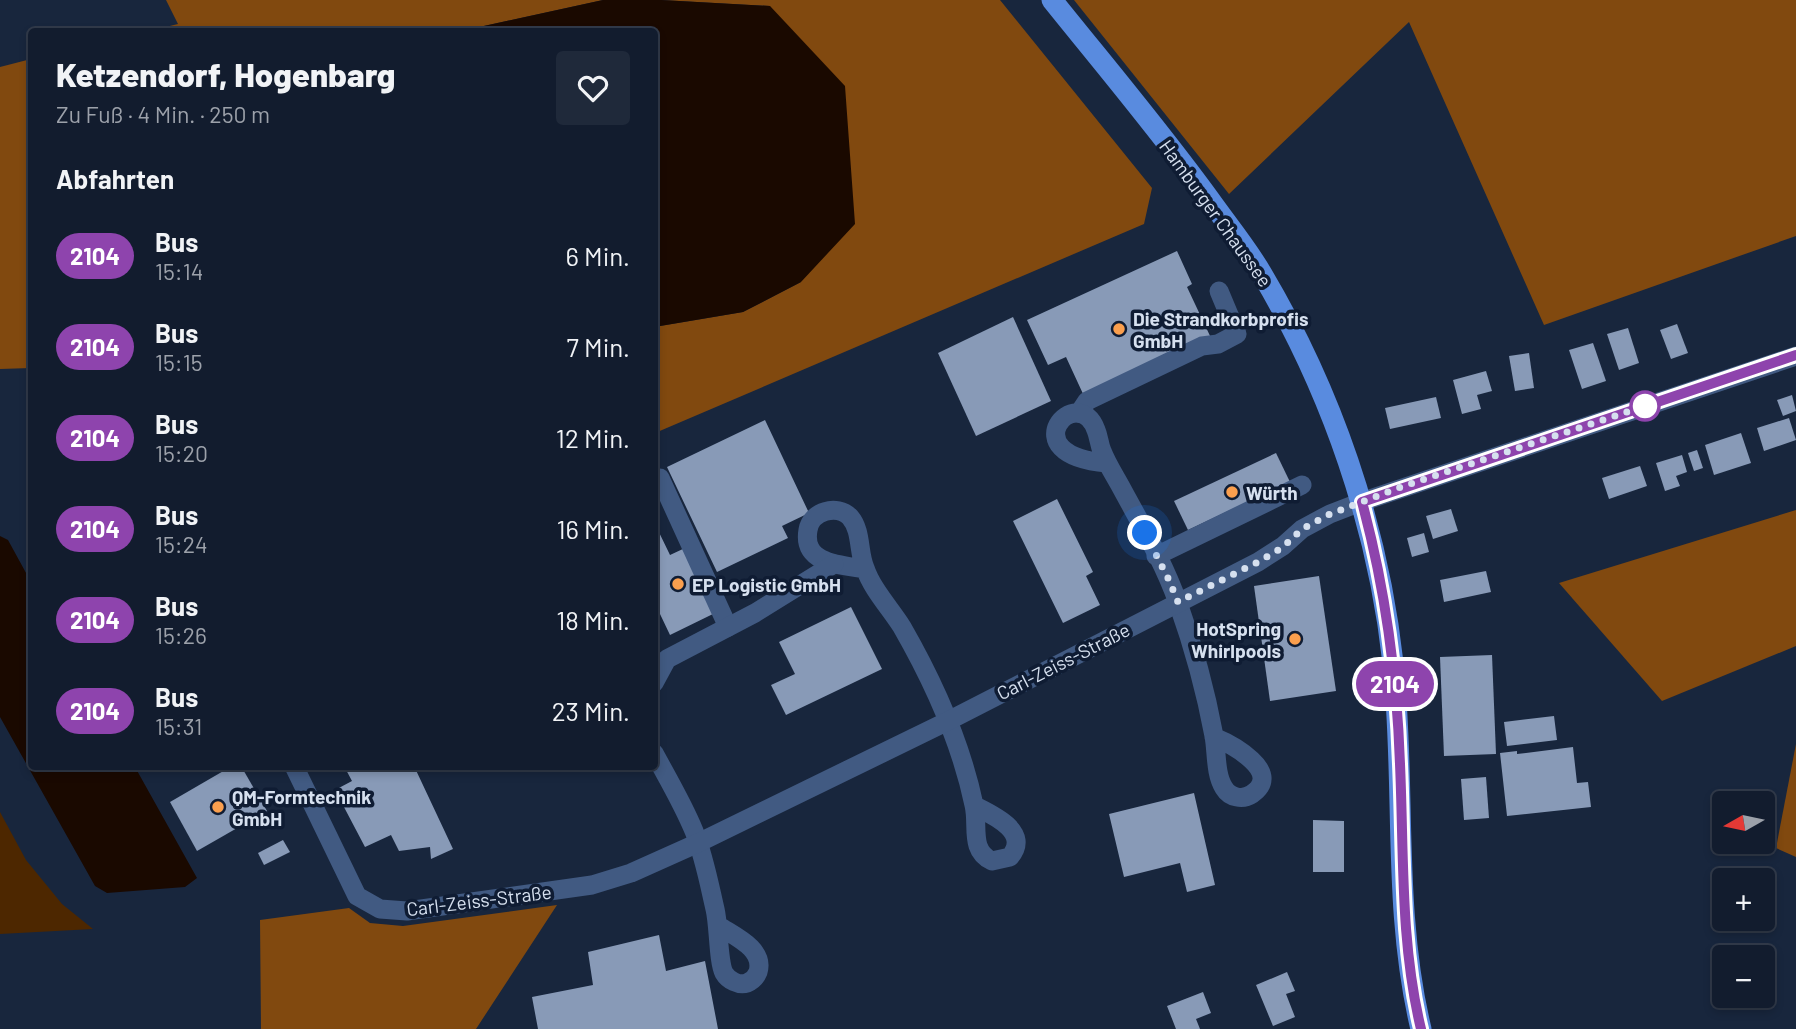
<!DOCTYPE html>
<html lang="de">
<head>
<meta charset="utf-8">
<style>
  :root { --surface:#121c2e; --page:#1f293a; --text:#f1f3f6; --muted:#9ca1aa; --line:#313a4a }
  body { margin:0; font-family:Barlow,sans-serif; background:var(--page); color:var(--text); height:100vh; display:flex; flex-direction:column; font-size:26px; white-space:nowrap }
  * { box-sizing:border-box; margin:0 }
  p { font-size:23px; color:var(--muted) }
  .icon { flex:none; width:38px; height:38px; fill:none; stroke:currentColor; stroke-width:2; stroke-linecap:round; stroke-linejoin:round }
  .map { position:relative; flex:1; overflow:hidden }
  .side { position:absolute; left:28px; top:28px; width:630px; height:742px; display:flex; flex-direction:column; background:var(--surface); border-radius:7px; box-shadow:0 4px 10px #0003,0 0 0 2px var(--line) }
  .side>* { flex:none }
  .badge { padding:0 14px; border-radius:23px; font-size:24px; line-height:46px }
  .needle { width:46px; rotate:261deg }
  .tools { position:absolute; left:1712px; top:791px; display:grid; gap:14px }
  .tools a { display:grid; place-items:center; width:63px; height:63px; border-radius:7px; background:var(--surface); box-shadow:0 4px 10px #0003,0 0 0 2px var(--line); font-size:35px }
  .you { position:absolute; width:35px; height:35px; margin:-18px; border:5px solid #fff; border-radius:50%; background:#1a73e8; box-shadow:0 0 0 10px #1a73e833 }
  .map>.badge { position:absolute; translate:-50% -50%; box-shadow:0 0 0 4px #fff }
  h2 { padding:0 28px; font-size:26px; line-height:63px }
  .round { display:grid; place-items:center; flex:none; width:74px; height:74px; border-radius:7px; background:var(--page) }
  .head { display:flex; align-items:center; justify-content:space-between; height:119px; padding:0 28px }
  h1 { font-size:33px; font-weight:800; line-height:52px }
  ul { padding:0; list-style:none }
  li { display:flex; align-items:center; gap:21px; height:91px; padding:0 28px }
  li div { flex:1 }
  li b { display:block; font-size:26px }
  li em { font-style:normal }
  li .badge { min-width:77px; font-weight:700; text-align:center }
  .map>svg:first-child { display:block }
  .green { fill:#4d2700 }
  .forest { fill:#81490f }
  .water { fill:#1a0900 }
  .building { fill:#889ab7 }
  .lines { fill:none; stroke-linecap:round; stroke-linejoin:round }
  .minor { stroke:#415a82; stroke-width:19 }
  .major { stroke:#598bdf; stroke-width:21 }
  .line-casing { stroke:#fff; stroke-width:16 }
  .line { stroke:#8e44ad; stroke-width:10 }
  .walk { stroke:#d6e0ef; stroke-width:7; stroke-dasharray:0 12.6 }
  .poi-dot { fill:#fa9f4e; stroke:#0f1c33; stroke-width:2.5 }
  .stop-dot { fill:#fff; stroke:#8e44ad; stroke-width:3.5 }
  .labels { text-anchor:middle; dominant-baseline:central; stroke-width:7; stroke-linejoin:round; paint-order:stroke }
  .street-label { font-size:19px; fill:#d6e0ef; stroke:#0f1c33 }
  .poi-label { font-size:19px; font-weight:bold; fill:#d6e0ef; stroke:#0f1c33; text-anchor:start }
</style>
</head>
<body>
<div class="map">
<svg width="1796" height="1029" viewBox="0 0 1796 1029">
  <rect width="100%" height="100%" fill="#18263d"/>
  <polygon class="green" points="0,812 26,860 62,904 93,929 0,934"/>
  <g class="forest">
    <polygon points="166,0 603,0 461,31 149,31 178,24"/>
    <polygon points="661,0 1000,0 1152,188 1144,224 655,433 655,336 660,326 743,312 801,282 770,6"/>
    <polygon points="1074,0 1796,0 1796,236 1544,325 1409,22 1229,194"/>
    <polygon points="31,59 31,368 0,369 0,67"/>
    <polygon points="1796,510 1796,646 1662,701 1559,583"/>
    <polygon points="1796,744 1796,857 1776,848"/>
    <polygon points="557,905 476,1029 261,1029 260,920 349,908 370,923 403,926"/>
  </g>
  <g class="water">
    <polygon points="603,0 661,0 770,6 845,86 855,224 801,282 743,312 660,326 655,336 654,32 461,31"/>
    <polygon points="0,536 8,540 31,582 32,766 135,767 197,878 185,887 107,893 95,886 0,717"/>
  </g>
  <g class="building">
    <polygon points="1177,251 1192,284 1187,287 1211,338 1084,396 1066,357 1048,365 1027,320"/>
    <polygon points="1013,317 1051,401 976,436 938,353"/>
    <polygon points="1677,324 1688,353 1671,359 1660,330"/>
    <polygon points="1628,328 1639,363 1619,370 1607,334"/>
    <polygon points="1593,343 1606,381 1582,389 1569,350"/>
    <polygon points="1529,353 1534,388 1515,391 1509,356"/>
    <polygon points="1486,371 1492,391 1477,395 1481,409 1462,414 1453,380"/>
    <polygon points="1792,395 1796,411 1783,416 1777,400"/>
    <polygon points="1436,397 1441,418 1390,429 1385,408"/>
    <polygon points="1789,418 1796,440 1764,451 1757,428"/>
    <polygon points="765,420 809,513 782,526 788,538 717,572 667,467"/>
    <polygon points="1741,433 1751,463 1714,475 1705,445"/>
    <polygon points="1697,450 1703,468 1694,471 1688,453"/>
    <polygon points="1276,453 1290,482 1188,530 1174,501"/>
    <polygon points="1682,455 1687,472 1676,476 1680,486 1665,491 1656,463"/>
    <polygon points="1640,466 1647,486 1609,499 1602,478"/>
    <polygon points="1057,499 1093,572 1086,576 1100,605 1063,623 1013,521"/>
    <polygon points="1451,509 1458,531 1433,539 1426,516"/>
    <polygon points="654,522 670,555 685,548 715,613 670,635 660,614 654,617"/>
    <polygon points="1424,533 1429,552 1412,557 1407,538"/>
    <polygon points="1486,571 1491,592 1444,602 1440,580"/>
    <polygon points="1319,576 1336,691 1270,701 1254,586"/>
    <polygon points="851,607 882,669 786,715 771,685 795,674 779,642"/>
    <polygon points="1492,655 1496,754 1444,756 1440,657"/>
    <polygon points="1554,716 1557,740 1507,746 1504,722"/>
    <polygon points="1573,747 1577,783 1588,782 1591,807 1507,816 1500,753 1517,751 1517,754"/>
    <polygon points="232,766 241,766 267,811 197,851 170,802"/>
    <polygon points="344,766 414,766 453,849 431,859 430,847 399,851 391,835 365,847 335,790 352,781"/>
    <polygon points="1486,777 1489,818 1464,820 1461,779"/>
    <polygon points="1194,793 1215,885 1187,892 1180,863 1124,877 1109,814"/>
    <polygon points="1313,820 1344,821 1344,872 1313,872"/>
    <polygon points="283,840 290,852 264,865 258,853"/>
    <polygon points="659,935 666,971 705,961 718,1029 538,1029 532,997 593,985 588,952"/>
    <polygon points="1287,972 1295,991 1286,994 1295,1017 1273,1026 1256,985"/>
    <polygon points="1203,992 1211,1013 1196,1019 1200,1029 1176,1029 1167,1006"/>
  </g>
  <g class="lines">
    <g class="minor">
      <polyline points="1079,413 1087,401 1202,346 1218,344 1237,334 1219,291"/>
      <path d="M 1107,463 C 1009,455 1078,380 1096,430 C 1099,437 1099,444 1102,451 C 1107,464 1115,476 1122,489 C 1142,526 1164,563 1178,603 C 1193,645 1206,693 1214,736 C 1217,752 1215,774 1224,788 C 1230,798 1243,800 1252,794 C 1284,772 1231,744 1214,737"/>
      <polyline points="660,478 728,627"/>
      <polyline points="1156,556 1302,485"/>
      <path d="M 865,569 C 841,565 802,564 808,530 C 811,511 837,504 850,517 C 862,531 858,552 865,568 C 872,589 890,608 902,627 C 933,681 961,743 974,805 C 979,826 969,850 992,861 L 1010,857 C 1031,832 993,815 975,806"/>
      <polyline points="654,683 667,659 755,613 834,564"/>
      <path d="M 654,753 C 668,779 683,804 694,831 C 704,856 709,883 715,909 C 719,925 718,961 724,973 C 728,980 739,986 747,983 C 752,981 756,977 758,972 C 765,949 734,936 719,926"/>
      <polyline points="294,766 357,896 380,909 407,911 592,885 631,873 698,843 948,721 1258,562 1283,546 1302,529 1330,514 1361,502 1796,356"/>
    </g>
    <path class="major" d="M 1052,0 C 1105,66 1160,131 1210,200 C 1227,224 1247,248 1262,274 C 1332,392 1378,526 1393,663 C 1406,784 1392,909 1421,1029"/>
  </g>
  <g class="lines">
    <defs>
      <path id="line" d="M 1421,1029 C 1400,942 1404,853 1400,764 C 1397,676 1385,587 1362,502 L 1796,355"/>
    </defs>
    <use href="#line" class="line-casing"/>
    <use href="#line" class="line"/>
    <polyline class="walk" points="1145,533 1169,580 1178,602 1258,562 1283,547 1302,529 1330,514 1401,487 1645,406"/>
  </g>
  <g class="poi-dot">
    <circle cx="1119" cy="329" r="7"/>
    <circle cx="1232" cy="492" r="7"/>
    <circle cx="678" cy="584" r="7"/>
    <circle cx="1295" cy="639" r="7"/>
    <circle cx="218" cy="807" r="7"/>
  </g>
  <circle class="stop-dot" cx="1645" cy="406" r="14"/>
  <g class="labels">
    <g class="street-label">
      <text transform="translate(1216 213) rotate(54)">Hamburger Chaussee</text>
      <text transform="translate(1063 661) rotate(-27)">Carl-Zeiss-Straße</text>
      <text transform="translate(479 900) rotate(-7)">Carl-Zeiss-Straße</text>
    </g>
    <g class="poi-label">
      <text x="1133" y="318">Die Strandkorbprofis<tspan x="1133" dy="22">GmbH</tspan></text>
      <text x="1246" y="492">Würth</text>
      <text x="692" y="584">EP Logistic GmbH</text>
      <text x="1281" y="628" text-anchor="end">HotSpring<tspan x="1281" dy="22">Whirlpools</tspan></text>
      <text x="232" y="796">QM-Formtechnik<tspan x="232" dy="22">GmbH</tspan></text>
    </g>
  </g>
</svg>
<div class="tools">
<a><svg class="needle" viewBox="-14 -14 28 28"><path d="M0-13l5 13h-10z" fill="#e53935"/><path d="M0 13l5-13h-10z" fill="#9ca1aa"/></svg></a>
<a>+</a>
<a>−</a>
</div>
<div class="you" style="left:1145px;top:533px"></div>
<b class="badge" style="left:1395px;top:684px;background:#8e44ad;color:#fff">2104</b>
<section class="side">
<div class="head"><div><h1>Ketzendorf, Hogenbarg</h1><p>Zu Fuß · 4 Min. · 250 m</p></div><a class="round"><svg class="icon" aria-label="heart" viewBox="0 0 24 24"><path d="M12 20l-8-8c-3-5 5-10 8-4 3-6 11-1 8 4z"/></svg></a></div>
<h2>Abfahrten</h2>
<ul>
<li><span class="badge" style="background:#8e44ad;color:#fff">2104</span><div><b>Bus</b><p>15:14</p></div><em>6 Min.</em></li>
<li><span class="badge" style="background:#8e44ad;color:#fff">2104</span><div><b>Bus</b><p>15:15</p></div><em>7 Min.</em></li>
<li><span class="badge" style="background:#8e44ad;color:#fff">2104</span><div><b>Bus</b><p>15:20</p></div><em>12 Min.</em></li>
<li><span class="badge" style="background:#8e44ad;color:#fff">2104</span><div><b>Bus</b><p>15:24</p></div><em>16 Min.</em></li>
<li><span class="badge" style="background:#8e44ad;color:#fff">2104</span><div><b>Bus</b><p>15:26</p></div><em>18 Min.</em></li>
<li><span class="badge" style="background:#8e44ad;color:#fff">2104</span><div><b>Bus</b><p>15:31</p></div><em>23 Min.</em></li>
</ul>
</section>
</div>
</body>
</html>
